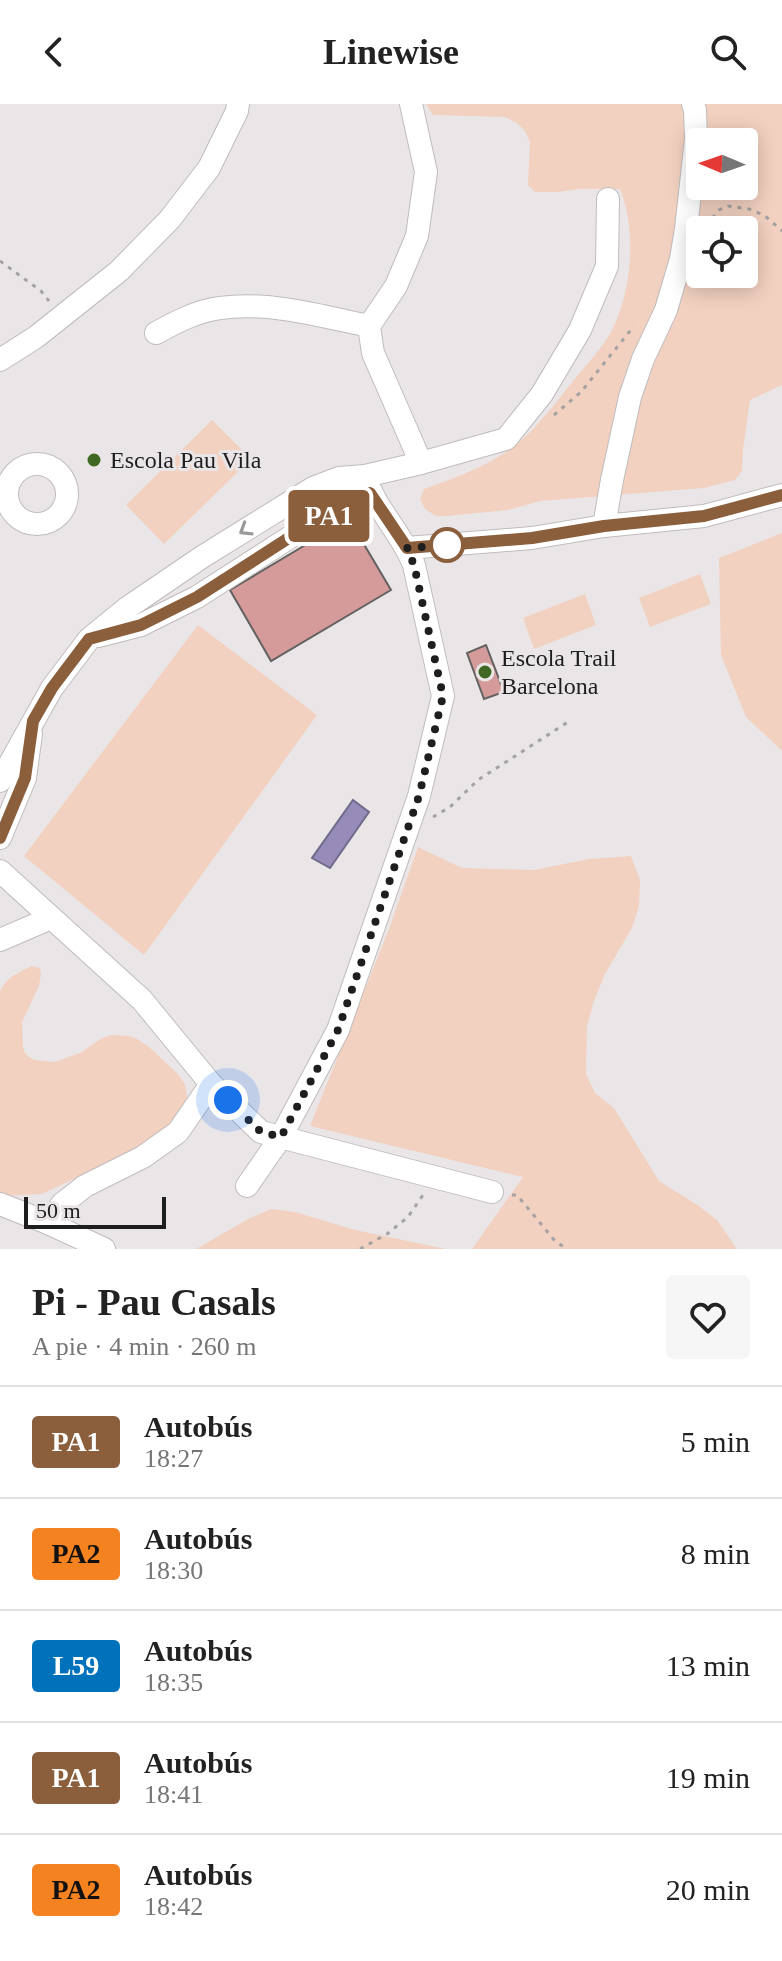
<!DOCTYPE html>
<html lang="es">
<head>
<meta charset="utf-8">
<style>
  :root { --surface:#fff; --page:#f6f6f6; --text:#222; --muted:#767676; --line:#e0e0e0 }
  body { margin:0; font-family:Georgia,serif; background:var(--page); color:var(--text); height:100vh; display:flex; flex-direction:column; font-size:30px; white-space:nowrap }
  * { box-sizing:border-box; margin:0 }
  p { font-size:26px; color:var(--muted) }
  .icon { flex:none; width:44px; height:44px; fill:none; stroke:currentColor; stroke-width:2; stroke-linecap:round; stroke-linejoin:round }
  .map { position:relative; height:1145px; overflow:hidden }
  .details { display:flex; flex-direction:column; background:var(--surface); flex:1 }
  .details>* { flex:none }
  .badge { padding:0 16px; border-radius:6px; font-size:28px; line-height:52px }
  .needle { width:52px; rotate:272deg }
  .controls { position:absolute; left:686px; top:24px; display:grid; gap:16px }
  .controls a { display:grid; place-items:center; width:72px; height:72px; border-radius:8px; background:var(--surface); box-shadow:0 4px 20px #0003; font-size:40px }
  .scale { position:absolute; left:24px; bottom:20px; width:142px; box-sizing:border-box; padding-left:8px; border:4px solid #1f1e1e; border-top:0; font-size:22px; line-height:28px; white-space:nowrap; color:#1f1e1e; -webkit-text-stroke:6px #eae6e8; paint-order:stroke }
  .you { position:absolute; width:40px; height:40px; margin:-20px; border:6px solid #fff; border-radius:50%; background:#1a73e8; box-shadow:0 0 0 12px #1a73e833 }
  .map>.badge { position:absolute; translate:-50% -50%; box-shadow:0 0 0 4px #fff }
  .round { display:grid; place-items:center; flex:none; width:84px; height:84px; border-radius:8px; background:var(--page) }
  .headline { display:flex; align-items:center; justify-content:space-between; height:136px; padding:0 32px }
  h1 { font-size:38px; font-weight:700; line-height:60px }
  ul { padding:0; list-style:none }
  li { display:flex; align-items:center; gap:24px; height:112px; padding:0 32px; border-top:2px solid var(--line) }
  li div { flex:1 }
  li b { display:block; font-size:30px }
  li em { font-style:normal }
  li .badge { min-width:88px; font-weight:700; text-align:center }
  header { display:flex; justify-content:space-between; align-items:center; height:104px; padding:0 32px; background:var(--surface); font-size:36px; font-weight:700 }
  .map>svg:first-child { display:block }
  .green { fill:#f2d1c0; fill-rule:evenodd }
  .water { fill:#968bb9; stroke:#726a8a; stroke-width:2 }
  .building { fill:#d49b9a; stroke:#646161; stroke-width:2 }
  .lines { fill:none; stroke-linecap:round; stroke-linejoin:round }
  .street-casing { stroke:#c0bcbd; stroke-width:24 }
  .path { stroke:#a5a2a4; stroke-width:3; stroke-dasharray:4 6; stroke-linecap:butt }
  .street { stroke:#fff; stroke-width:22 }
  .oneway { stroke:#9a9a9a }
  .line-casing { stroke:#fff; stroke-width:18 }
  .line { stroke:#8b5e3c; stroke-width:12 }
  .walk { stroke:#1f1e1e; stroke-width:8; stroke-dasharray:0 14.4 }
  .poi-dot { fill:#406823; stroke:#eae6e8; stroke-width:3 }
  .stop-dot { fill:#fff; stroke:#8b5e3c; stroke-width:4 }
  .labels { text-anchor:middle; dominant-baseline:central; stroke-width:6; stroke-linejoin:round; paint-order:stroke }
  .poi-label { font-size:24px; fill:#1f1e1e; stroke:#eae6e8; text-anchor:start }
</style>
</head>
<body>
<header><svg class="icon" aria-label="back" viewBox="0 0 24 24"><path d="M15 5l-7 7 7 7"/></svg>Linewise<svg class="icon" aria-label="search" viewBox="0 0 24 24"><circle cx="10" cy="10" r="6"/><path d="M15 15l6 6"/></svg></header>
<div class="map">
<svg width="782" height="1145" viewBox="0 0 782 1145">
  <rect width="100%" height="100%" fill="#eae6e8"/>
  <g class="green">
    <path d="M 426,0 L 782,0 L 782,281 L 750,296 L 743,345 L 742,367 L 735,376 L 704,384 L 540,397 L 508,406 L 447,412 L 436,412 L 425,405 L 420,395 L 424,385 C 457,373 489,362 517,340 C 539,322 556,298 574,276 C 586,261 602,244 611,228 C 632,188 637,127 620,85 L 580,85 L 558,88 L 535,88 L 528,81 L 530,38 L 525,27 L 517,19 L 505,13 L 433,11 ZM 700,38 L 744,38 L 744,82 L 700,82 ZM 700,126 L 744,126 L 744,170 L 700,170 Z"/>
    <polygon points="212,316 251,355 164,440 126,401"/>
    <polygon points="782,429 782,647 746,613 721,551 719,454"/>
    <polygon points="700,470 711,500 650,523 639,494"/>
    <polygon points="585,490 596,521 534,545 523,514"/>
    <polygon points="198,521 317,611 144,851 24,752"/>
    <polygon points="418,743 462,764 534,766 589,755 631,752 640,776 639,802 632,824 605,870 594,897 587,922 586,970 595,989 614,1004 659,1077 699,1102 717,1116 737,1145 472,1145 523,1073 310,1022 389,825"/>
    <path d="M 32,862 L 40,864 L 41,870 L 39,882 L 22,918 L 23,943 L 25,949 L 29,953 L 35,956 L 55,958 L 80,949 L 102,934 L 112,931 L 130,932 L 137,935 L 149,943 L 177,969 L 185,980 L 187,993 L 185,1001 L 176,1017 L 135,1046 L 42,1090 L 0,1092 L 0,888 C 6,873 19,868 32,862 Z"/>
    <polygon points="271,1105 295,1108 355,1126 446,1145 196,1145 250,1114"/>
  </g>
  <polygon class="water" points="353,696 369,708 330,764 312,754"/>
  <g class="building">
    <polygon points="349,415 391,486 271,557 230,486"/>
    <polygon points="486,541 504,588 484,595 467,549"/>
  </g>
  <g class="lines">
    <defs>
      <g id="street">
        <polyline points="411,0 426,68 417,132 396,182 369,222 373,249 421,359"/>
        <path d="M 156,229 C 176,218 197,207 220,204 C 269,197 321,212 369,222"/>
        <polyline points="0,256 36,233 119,167 170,115 209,64 237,7 238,0"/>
        <circle cx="37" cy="390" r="30"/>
        <polyline points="604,422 612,376 630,293 643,255 666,206 681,155 686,125 696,35 695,6 693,0"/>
        <polyline points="407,444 532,434 604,422 704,412 782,391"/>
        <polyline points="98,532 141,521 197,493 298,428 370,389"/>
        <polyline points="0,677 52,584 89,535 127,504 202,453 313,384 339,374 365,372 421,359 506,335 542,290 580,226 607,162 608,95"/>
        <polyline points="0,734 25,674 31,630"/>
        <polyline points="0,767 142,896 211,980 261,1028 492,1088"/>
        <polyline points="0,836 51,814"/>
        <path d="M 247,1082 L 281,1033 L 338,926 L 419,692 L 443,592 L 414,461 C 402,429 375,405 365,372"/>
        <polyline points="0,1100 48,1119"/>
        <polyline points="104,1145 48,1119 62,1100 85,1082 143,1053 178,1028 211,980"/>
      </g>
    </defs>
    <use href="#street" class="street-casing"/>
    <g class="path">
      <polyline points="706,122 719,106 728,102 749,105 764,111 782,127"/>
      <polyline points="0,157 41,187 49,197"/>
      <polyline points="554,311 581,288 634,222"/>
      <polyline points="433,713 450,703 478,676 571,616"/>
      <polyline points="512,1091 517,1091 555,1137 567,1145"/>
      <polyline points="360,1145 387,1130 408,1113 423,1091"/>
    </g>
    <use href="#street" class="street"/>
  </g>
  <defs><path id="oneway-chevron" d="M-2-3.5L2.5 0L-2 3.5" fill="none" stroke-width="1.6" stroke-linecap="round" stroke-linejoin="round" transform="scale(2)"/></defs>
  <use class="oneway" href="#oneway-chevron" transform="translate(245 426) rotate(148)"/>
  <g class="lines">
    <defs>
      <polyline id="line" points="0,734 25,674 33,617 52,584 89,535 141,521 197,493 298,428 370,389 407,444 532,434 604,422 704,412 782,391"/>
    </defs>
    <use href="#line" class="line-casing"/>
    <use href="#line" class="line"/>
    <polyline class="walk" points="228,996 261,1028 281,1033 338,926 419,692 443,592 414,461 407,444 447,441"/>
  </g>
  <g class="poi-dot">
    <circle cx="94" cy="356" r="8"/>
    <circle cx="485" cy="568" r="8"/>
  </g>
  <circle class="stop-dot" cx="447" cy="441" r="16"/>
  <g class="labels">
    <g class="poi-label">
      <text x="110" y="356">Escola Pau Vila</text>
      <text x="501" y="554">Escola Trail<tspan x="501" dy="28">Barcelona</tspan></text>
    </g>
  </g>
</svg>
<div class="controls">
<a><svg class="needle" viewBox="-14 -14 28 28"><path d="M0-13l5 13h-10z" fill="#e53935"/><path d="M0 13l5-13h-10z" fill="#767676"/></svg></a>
<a><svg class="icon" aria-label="locate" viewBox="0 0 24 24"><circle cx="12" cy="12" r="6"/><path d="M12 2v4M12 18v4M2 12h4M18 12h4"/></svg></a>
</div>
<div class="scale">50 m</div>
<div class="you" style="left:228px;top:996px"></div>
<b class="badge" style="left:329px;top:412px;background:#8b5e3c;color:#fff">PA1</b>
</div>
<section class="details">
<div class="headline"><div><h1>Pi - Pau Casals</h1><p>A pie · 4 min · 260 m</p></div><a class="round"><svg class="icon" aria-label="heart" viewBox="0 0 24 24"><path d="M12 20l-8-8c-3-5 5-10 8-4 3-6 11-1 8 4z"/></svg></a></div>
<ul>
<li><span class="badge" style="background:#8b5e3c;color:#fff">PA1</span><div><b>Autobús</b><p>18:27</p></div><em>5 min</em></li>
<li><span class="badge" style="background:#f58220;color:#111">PA2</span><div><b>Autobús</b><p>18:30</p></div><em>8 min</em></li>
<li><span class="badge" style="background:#0072bc;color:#fff">L59</span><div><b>Autobús</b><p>18:35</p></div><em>13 min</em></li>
<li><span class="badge" style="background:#8b5e3c;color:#fff">PA1</span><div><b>Autobús</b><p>18:41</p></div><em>19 min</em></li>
<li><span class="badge" style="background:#f58220;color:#111">PA2</span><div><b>Autobús</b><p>18:42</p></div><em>20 min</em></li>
</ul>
</section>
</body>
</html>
